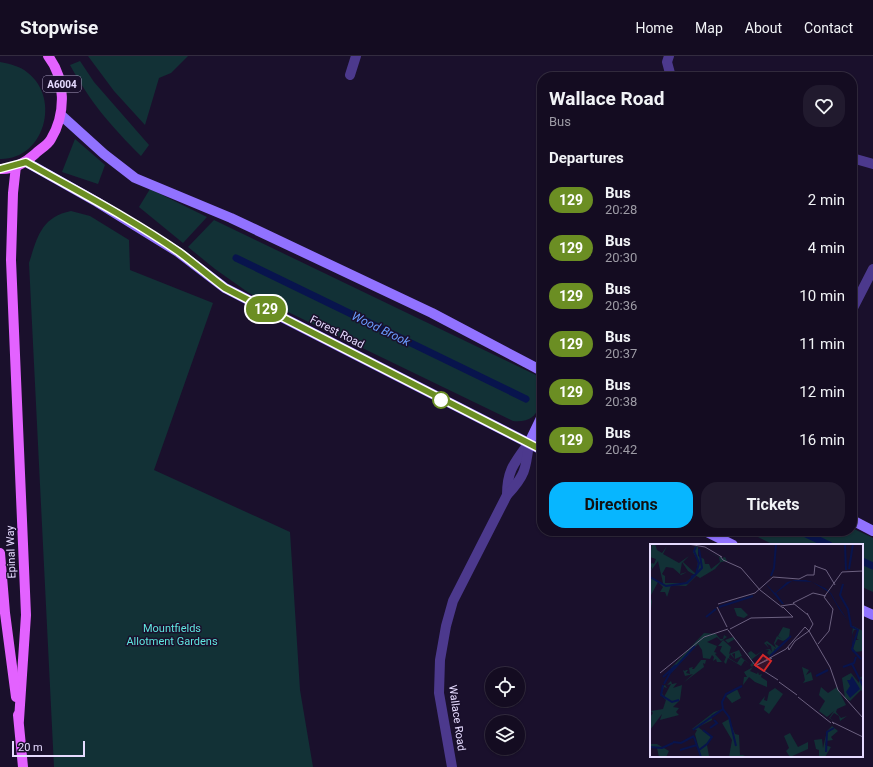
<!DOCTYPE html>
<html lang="en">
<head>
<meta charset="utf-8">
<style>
  :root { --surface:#140c21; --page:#211a2e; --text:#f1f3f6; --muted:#9d9ba5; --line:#332c3f; --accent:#07b6ff }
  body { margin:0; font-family:Roboto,sans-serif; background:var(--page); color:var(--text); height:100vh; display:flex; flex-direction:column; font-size:15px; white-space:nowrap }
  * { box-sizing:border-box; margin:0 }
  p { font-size:13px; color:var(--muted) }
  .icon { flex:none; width:22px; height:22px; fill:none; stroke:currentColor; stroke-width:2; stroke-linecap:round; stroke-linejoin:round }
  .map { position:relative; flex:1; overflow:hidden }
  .drawer { position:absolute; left:537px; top:16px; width:320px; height:464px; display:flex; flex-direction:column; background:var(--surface); border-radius:16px; box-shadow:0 1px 3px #0004,0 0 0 1px var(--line) }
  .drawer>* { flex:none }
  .badge { padding:0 8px; border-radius:13px; font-size:14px; line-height:26px }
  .buttons { position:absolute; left:485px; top:611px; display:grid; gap:8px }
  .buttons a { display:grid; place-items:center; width:40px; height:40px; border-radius:50%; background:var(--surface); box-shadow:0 1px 3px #0004,0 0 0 1px var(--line); font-size:20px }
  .scale { position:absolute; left:12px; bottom:10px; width:73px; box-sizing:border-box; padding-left:4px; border:2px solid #e6dbff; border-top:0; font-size:11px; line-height:14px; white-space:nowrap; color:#e6dbff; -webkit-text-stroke:3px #1a102c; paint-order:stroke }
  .map>.badge { position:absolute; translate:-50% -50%; box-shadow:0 0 0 2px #fff }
  h2 { padding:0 12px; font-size:15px; line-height:36px }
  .round { display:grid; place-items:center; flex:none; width:42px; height:42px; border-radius:16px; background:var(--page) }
  .head { display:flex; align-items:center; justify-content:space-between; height:68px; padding:0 12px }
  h1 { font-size:19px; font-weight:700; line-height:30px }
  .primary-button { display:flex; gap:8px; margin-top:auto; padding:8px 12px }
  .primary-button a { flex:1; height:46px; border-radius:16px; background:var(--accent); color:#111; font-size:16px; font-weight:700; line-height:46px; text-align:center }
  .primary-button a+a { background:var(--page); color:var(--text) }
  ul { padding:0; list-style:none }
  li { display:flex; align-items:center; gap:12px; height:48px; padding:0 12px }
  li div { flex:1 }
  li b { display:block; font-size:15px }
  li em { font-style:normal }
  li .badge { min-width:44px; font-weight:700; text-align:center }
  header { display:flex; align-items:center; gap:24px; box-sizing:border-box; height:56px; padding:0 20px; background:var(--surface); border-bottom:1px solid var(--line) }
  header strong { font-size:19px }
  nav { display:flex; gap:22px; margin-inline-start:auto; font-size:14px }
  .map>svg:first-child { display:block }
  .green { fill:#123136 }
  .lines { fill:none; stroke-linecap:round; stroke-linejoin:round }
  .stream { stroke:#08144d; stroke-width:7 }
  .street { stroke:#4c398d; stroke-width:10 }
  .secondary { stroke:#9172ff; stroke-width:10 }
  .primary { stroke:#e362ff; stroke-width:10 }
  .line-casing { stroke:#fff; stroke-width:9 }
  .line { stroke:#6b8e23; stroke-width:6 }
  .stop-dot { fill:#fff; stroke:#6b8e23; stroke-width:2 }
  .labels { text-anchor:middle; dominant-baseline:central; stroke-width:3; stroke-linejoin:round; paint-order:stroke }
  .shield { fill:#1a102c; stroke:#a99ec0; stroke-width:1 }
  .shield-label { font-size:10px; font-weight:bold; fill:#e6dbff }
  .street-label { font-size:11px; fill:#e6dbff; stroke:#1a102c }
  .park-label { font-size:11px; fill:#5fe6df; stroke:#1a102c }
  .water-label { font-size:12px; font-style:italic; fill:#699cff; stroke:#1a102c }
  .inset-river { fill:none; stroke:#08144d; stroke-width:2 }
  .inset-road { fill:none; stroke:#6c6180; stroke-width:1 }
  .view { fill:#d62828; fill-opacity:0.15; stroke:#d62828; stroke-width:2 }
  .inset-edge { fill:none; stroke:#e6dbff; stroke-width:2 }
</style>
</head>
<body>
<header>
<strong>Stopwise</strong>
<nav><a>Home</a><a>Map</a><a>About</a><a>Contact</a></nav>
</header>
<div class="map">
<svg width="873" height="711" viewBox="0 0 873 711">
  <rect width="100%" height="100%" fill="#1a102c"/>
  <g class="green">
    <polygon points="88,0 188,0 171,17 159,22 145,69 114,35"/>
    <path d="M 80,5 L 94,26 L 149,89 L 141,100 C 111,70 90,46 70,9 Z"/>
    <path d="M 0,6 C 10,8 20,10 28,17 C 61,43 44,104 0,103 Z"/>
    <polygon points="75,83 105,109 98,128 62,116"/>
    <polygon points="150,133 207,161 183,187 139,151"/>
    <path d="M 71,155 L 90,160 L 129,184 L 130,214 L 213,247 L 154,414 L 290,476 L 300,634 L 313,711 L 54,711 L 29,207 C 37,182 41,161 71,155 Z"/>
    <path d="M 214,164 L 542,322 C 542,343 542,368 513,365 L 249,237 L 215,213 L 188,191 Z"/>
    <polygon points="852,472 873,482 873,536 862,531 862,489 774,489 746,475 852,475"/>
  </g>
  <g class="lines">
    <g class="stream">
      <polyline points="236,202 526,343"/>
      <polyline points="800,475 829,489"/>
      <polyline points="862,505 873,510"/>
    </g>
    <g class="street">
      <polyline points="669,0 667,6 671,21"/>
      <polyline points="350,19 356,0"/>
      <polyline points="852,102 873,108"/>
      <polyline points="852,254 873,213"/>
      <path d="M 507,439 C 507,415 514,407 528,388"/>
      <path d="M 452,711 L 439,637 L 440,604 L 446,570 L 453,545 L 507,439 C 525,420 526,413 529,387"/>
    </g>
    <g class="secondary">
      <polyline points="62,60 104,98 135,122 231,162 432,257 542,315"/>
      <polyline points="26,106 97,146 178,196 225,232 542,394"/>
      <polyline points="529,387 542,360"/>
      <polyline points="852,464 873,475"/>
      <polyline points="705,475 733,489"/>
      <polyline points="862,554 873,559"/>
    </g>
    <g class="primary">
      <polyline points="16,110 13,137 11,204 26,559 19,664"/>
      <path d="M 0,113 C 14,114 26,106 35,98 C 40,93 48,89 51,83 C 66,58 66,23 48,0"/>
      <polyline points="0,497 5,557 16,641"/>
      <polyline points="18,659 23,711"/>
    </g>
  </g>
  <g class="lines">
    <defs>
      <path id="line" d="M 0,113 L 26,106 C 77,135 130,162 179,196 C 194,207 209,220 225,232 L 542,394"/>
    </defs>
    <use href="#line" class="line-casing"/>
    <use href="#line" class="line"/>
  </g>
  <circle class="stop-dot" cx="441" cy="344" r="8"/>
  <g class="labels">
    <rect class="shield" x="43" y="20" width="38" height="16" rx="3"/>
    <g class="shield-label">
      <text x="62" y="28">A6004</text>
    </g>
    <g class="street-label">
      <text transform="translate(337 276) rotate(27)">Forest Road</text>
      <text transform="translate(11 496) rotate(-92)">Epinal Way</text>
      <text transform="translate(457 662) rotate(82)">Wallace Road</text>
    </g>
    <g class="park-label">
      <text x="172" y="572">Mountfields<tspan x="172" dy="13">Allotment Gardens</tspan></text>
    </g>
    <g class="water-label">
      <text transform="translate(381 273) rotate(26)">Wood Brook</text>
    </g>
  </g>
  <g transform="translate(650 488)">
    <rect width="213" height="213" fill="#1a102c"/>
    <path d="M 2,0 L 5,0 L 7,6 L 12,9 L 17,2 L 13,10 L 29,19 L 39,12 L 33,18 L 46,30 L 48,17 L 43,8 L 45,2 L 48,3 L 48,12 L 54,15 L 55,20 L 59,20 L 61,25 L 70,18 L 69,13 L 49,4 L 72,14 L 75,13 L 77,17 L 71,18 L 65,25 L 50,34 L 38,27 L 32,18 L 30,30 L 37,28 L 31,31 L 23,24 L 16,23 L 12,30 L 15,32 L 15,39 L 35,39 L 44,31 L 46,32 L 36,42 L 21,41 L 17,53 L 15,48 L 10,48 L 13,43 L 9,39 L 13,39 L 8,17 L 0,28 L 2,24 L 0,21 L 2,19 L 4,20 L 6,15 L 0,13 ZM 0,33 L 8,38 L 0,53 L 2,57 L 0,73 ZM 84,64 L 91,64 L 98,71 L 94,74 L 87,72 ZM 203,82 L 213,87 L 213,107 L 205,108 L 203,105 L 205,96 L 209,96 L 207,95 L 208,86 L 204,86 L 202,91 ZM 133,83 L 140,85 L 139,94 L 133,97 L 128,95 L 125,100 L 130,103 L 126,106 L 124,104 L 125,107 L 120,112 L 117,109 L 119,106 L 115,105 L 101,116 L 104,120 L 102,123 L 95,116 L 91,122 L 78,114 L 76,120 L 74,118 L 76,113 L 70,107 L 72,102 L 68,102 L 73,96 L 81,103 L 79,110 L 89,106 L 92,112 L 85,115 L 85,109 L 82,110 L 85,115 L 80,110 L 79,114 L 87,119 L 91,113 L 100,121 L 103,118 L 85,95 L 78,99 L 75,96 L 83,93 L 87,97 L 101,115 L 98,109 L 101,107 L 106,111 L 115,105 L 120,105 L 122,108 L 121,102 L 116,99 L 119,104 L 114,99 L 117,97 L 126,104 L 124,99 L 127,92 L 132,95 L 128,92 ZM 54,89 L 66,90 L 70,95 L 73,95 L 74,91 L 77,93 L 71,97 L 67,93 L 57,98 L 67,102 L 64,108 L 67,109 L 70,112 L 67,109 L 65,110 L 72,118 L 67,118 L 66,115 L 63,117 L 64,113 L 62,111 L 60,115 L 53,114 L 52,106 L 48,100 L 22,128 L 21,124 ZM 51,116 L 56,116 L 55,120 L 53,119 L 54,123 L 33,139 L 43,130 L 35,132 L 33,126 L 35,127 L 36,126 L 38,126 L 36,129 L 40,130 L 39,124 L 43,123 L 42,125 L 44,125 ZM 103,123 L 100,127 L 107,130 L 108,128 L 109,131 L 112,130 L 111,133 L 117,137 L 117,143 L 105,138 L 99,133 L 93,141 L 94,133 L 97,133 L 94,128 ZM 152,123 L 159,126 L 156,131 L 161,128 L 163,136 L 153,139 L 155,136 ZM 201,129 L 209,139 L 209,134 L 213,132 L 211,136 L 213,149 L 211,146 L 200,157 L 195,154 L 192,134 ZM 21,137 L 22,140 L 27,139 L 23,144 L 32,141 L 30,156 L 23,163 L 29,164 L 26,168 L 29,171 L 10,176 L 12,170 L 0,186 L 0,173 L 3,169 L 1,167 L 13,165 L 16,156 L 11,151 L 12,143 L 15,141 L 17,144 L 14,143 L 12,149 L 14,153 L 21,140 L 17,141 ZM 171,143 L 178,149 L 187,143 L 196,161 L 187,165 L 186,168 L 191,174 L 197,172 L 190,177 L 189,172 L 184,169 L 180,174 L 184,177 L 179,174 L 184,167 L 177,173 L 169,167 L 175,157 L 169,151 ZM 125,144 L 133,150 L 119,170 L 114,166 L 115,162 L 109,160 L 115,152 L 114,156 L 117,157 L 119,148 ZM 87,145 L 91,154 L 82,159 L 76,152 ZM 72,165 L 61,172 L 62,176 L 48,183 L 61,193 L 57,201 L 59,212 L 51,213 L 45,190 L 47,186 L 42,185 L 64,168 L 73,165 L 77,171 ZM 79,175 L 85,190 L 89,191 L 90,211 L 95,211 L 91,213 L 79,213 L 82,196 L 72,179 ZM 182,182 L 188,187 L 181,193 L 183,196 L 176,197 L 175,201 L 181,203 L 175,213 L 169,213 L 169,206 L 166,205 L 164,196 L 172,195 L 173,204 L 177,187 ZM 140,189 L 148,203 L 158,198 L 158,205 L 140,213 L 136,207 L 139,204 L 134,192 ZM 0,200 L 7,200 L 19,207 L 16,213 L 9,213 L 7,204 L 0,203 Z" fill="#123136"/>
    <path d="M 106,0 L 115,39 L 125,49 L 137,38 L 145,36 L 156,36 L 162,38 L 175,44 L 181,49 L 187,60 L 198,77 L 202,85 L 203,107 L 213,117 L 202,107 L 202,85 L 198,77 L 189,65 L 180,49 L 162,38 L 142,37 L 126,49 L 134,60 L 132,60 L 115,39 ZM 202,132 L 210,145 L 200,154 L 196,148 L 200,142 L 197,136 L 200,136 Z" fill="#08144d"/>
    <path class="inset-river" d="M 195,0 L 196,26M 199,25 L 203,0M 121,32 L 124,24 L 126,0M 0,33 L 16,42 L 37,39 L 52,24 L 49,5M 41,33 L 46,30 L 49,19 L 44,7 L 46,3M 193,40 L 190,51 L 198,65 L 201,82 L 208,86 L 202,105 L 211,115M 69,63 L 103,52M 56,73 L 66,65M 120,112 L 141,92M 202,120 L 213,142M 193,123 L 204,119 L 206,113M 166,132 L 178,126M 13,133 L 26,121M 14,140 L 20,129 L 45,102M 13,141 L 11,151 L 22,158 L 29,156M 73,165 L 79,173 L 86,202M 60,184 L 67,179 L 64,176M 43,186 L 73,165 L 72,158 L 76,150 L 92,142M 44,193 L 51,213M 23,198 L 31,199 L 44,192M 0,203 L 12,204 L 23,199M 30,206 L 47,201M 49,206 L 57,200 L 62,193 L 53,186M 176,208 L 177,188 L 184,184"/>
    <path class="inset-road" d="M 38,0 L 55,3 L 72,13M 70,12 L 73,16 L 91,24 L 110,46 L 133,64M 165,22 L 176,26 L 185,41M 143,59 L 163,49 L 176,52M 143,59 L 158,71M 68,60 L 105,49 L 123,33 L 149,35 L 157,31 L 164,31 L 165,21M 131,62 L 144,60M 67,63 L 77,83M 157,69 L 163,80 L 159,87 L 180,123 L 188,146 L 213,174M 80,85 L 101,74 L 143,73 L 133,63M 78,86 L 105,121M 168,100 L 179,87 L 183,65 L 174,53 L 192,28 L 213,27M 122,114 L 105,122 L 136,105 L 155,83 L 159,87 L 145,97 L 139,106 L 138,103M 106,122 L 128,136M 10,129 L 54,93 L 78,85M 129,138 L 147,151M 148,153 L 181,179M 184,180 L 182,178 L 213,193"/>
    <path class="view" d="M 113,111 L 121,117 L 114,127 L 105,121 Z"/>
    <rect width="213" height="213" class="inset-edge"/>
  </g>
</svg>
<div class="buttons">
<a><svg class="icon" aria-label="locate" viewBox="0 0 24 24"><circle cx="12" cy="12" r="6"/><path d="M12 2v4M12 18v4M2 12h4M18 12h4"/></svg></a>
<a><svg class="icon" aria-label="layers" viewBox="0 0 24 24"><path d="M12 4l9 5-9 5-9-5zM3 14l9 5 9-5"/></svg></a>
</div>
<div class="scale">20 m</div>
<b class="badge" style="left:266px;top:253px;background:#6b8e23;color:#fff">129</b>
<section class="drawer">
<div class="head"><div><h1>Wallace Road</h1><p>Bus</p></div><a class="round"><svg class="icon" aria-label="heart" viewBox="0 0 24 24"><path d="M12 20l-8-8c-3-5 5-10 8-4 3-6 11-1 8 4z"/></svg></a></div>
<h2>Departures</h2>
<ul>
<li><span class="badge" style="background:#6b8e23;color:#fff">129</span><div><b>Bus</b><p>20:28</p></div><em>2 min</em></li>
<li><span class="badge" style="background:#6b8e23;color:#fff">129</span><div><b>Bus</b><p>20:30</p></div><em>4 min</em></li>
<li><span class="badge" style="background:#6b8e23;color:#fff">129</span><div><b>Bus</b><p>20:36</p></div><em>10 min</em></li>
<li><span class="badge" style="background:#6b8e23;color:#fff">129</span><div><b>Bus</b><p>20:37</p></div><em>11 min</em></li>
<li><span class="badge" style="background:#6b8e23;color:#fff">129</span><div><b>Bus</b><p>20:38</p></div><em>12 min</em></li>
<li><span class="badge" style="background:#6b8e23;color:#fff">129</span><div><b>Bus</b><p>20:42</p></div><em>16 min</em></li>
</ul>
<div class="primary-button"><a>Directions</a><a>Tickets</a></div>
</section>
</div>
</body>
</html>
